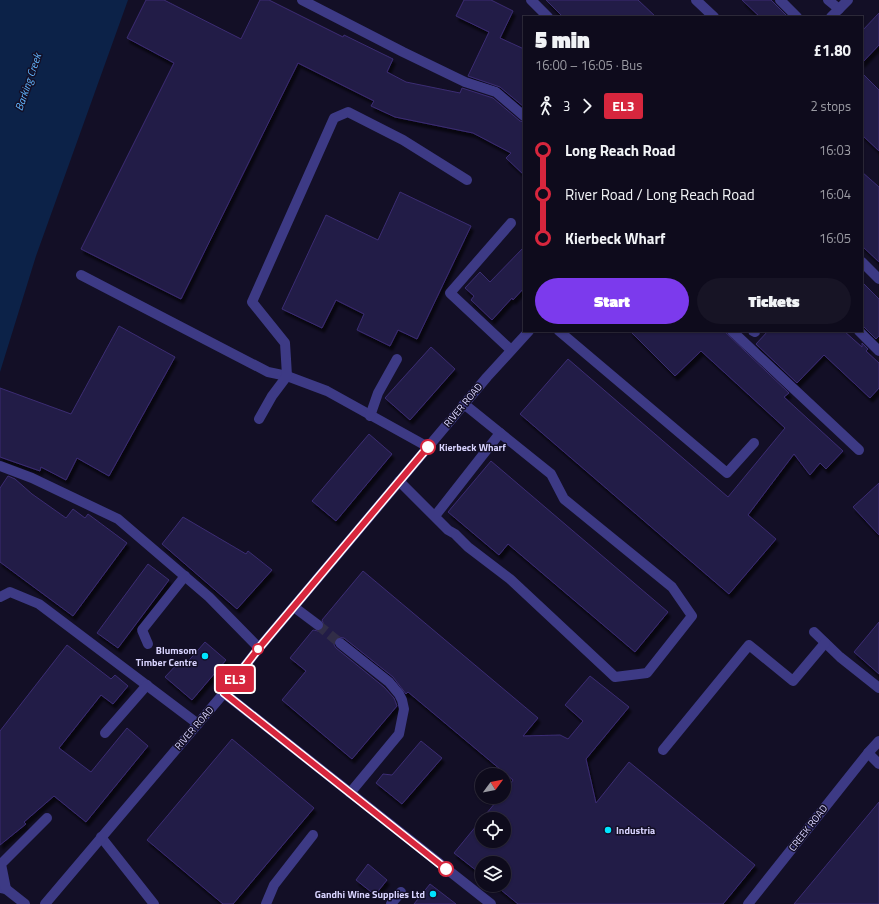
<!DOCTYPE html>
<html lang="en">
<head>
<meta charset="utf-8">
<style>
  :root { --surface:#0e0b1c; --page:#171425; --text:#f1f3f6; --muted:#9b9ba3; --line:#2e2b3b; --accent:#7c3aed }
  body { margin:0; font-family:"Titillium Web",sans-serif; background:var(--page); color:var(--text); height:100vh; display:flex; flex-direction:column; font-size:15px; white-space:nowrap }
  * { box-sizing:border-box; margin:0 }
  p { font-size:13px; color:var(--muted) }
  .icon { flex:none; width:22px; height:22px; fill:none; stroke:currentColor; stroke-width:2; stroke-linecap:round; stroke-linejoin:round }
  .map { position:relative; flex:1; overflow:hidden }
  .panel { position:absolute; left:523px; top:16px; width:340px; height:316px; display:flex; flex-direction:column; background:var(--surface); border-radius:0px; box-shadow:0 1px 3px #0004,0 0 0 1px var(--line) }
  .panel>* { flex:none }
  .badge { padding:0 8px; border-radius:3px; font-size:14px; line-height:26px }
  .needle { width:26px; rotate:58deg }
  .tools { position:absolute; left:475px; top:768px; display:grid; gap:8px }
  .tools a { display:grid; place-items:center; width:36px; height:36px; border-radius:50%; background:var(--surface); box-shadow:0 1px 3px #0004,0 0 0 1px var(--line); font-size:20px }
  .map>.badge { position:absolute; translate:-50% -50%; box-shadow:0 0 0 2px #fff }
  .legs { display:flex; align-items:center; gap:6px; height:44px; padding:0 12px; font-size:13px }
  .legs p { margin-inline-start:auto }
  .summary { display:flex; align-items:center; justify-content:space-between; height:68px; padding:0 12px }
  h1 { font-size:22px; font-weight:800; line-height:30px }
  .button { display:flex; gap:8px; margin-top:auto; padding:8px 12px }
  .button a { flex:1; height:46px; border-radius:24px; background:var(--accent); color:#fff; font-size:16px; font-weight:800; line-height:46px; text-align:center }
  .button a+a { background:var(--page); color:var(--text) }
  ul { padding:0 12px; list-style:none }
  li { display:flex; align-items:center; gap:14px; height:44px; font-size:15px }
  li i { display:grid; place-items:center; width:6px; height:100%; margin:0 5px; background:currentColor }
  li i::after { content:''; width:10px; height:10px; margin:-5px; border:3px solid; border-radius:50%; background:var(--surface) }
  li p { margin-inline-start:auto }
  li:first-child i { background:linear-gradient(#0000 50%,currentColor 0) }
  li:last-child i { background:linear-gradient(currentColor 50%,#0000 0) }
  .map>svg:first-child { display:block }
  .water { fill:#0c2248 }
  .building { fill:#241b47; stroke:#3b2d73; fill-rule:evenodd; filter:url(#shadow) }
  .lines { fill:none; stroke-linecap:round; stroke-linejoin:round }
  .minor-tunnel { stroke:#312d47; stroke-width:10; stroke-dasharray:10 5; stroke-linecap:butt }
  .minor { stroke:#3d3a85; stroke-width:10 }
  .line-1-casing { stroke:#fff; stroke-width:9 }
  .line-1 { stroke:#d7263d; stroke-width:6 }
  .stop-1-dot { fill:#fff; stroke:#d7263d; stroke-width:2 }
  .poi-dot { fill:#00e5ff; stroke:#130f26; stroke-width:1.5 }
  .labels { text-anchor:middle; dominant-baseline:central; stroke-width:3; stroke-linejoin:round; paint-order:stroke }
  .street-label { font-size:10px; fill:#d9d4ff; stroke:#130f26 }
  .stop-label { font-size:10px; font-weight:bold; fill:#d9d4ff; stroke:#130f26; text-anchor:start }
  .poi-label { font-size:10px; font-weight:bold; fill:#d9d4ff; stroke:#130f26; text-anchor:end }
  .water-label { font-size:11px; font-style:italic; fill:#62b6ff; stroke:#130f26 }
</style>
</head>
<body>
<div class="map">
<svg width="879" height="904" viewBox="0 0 879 904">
  <defs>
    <filter id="shadow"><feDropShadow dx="2.5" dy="4.5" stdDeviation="1" flood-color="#0009"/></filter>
  </defs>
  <rect width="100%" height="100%" fill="#130f26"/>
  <polygon class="water" points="0,0 128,0 36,256 0,372"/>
  <g class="building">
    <polygon points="146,0 164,0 241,39 260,0 269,0 343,37 344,35 393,59 387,72 406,82 460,93 462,88 493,98 520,121 524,122 524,175 506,158 511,153 473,133 395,117 371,106 374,101 298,63 181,299 81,249 174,63 127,38"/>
    <polygon points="464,0 491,0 513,11 500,38 524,49 524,107 500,87 468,76 489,32 456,16"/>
    <polygon points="546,0 638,0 656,17 563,17"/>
    <polygon points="742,0 771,0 788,17 760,17"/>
    <polygon points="879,13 879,45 862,63 862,31"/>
    <polygon points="862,73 879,90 879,151 862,135"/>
    <polygon points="862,172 879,187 879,262 862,246"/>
    <polygon points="400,192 471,226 417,339 398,330 390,346 357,330 364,314 336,300 322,328 282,309 326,215 378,240"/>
    <polygon points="524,247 524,288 513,300 512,298 492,320 471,300 474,296 465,288 480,272 490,282"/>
    <polygon points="862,282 879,299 879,336 876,339 862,325"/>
    <polygon points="119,326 175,357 109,476 77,458 66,480 41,467 40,471 0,457 0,388 71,414"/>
    <polygon points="630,331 724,331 789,393 784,397 843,451 826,469 820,463 810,475 794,454 748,515 776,539 729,594 520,414 568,359 728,497 785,428 701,351 675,376"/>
    <polygon points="768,331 844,331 862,347 862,343 868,349 866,351 879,363 879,388 870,398 824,355 797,383 756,344"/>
    <polygon points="431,347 455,369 410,420 385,398"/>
    <polygon points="369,434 392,454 336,521 312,501"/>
    <polygon points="491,461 668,612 635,652 508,544 499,555 448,512"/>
    <polygon points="8,476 15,479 32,494 66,518 73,509 85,518 88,514 127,543 73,616 0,562 0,488"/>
    <polygon points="879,483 879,535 853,507"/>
    <polygon points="183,517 246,554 248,551 272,570 237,609 162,544"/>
    <polygon points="148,564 169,580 118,648 97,633"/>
    <path d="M 363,571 L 538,718 L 523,736 L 560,735 L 568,739 L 583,721 L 565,705 L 590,676 L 629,707 L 586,759 L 596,803 L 629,762 L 755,865 L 723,904 L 518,904 L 495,885 L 504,885 L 504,863 L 482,863 L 482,875 L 454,853 L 500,797 L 504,797 L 504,792 L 513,780 L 408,692 L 406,694 L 393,677 L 344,638 L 338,637 L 335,639 L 334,645 L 336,648 L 384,687 L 394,698 L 397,706 L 352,759 L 282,700 L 306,671 L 290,658 L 313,630 L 318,631 L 323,629 L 324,625 L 322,620 ZM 482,819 L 504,819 L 504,841 L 482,841 Z"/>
    <polygon points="879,622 879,674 854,652"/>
    <polygon points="205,642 226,660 192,700 165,677 179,662 184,666"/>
    <polygon points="67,645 111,679 115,675 128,686 113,704 101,695 59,748 91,772 127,728 148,746 86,822 54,796 24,822 26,824 0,845 0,731"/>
    <polygon points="232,739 314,808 233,904 223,904 147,840"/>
    <polygon points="421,741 442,758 402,804 376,783 383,774 392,775"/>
    <polygon points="879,802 879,904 794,904"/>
    <polygon points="368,864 387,880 375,895 356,880"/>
    <polygon points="430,884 456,904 414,904"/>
  </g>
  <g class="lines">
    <polyline class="minor-tunnel" points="318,625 340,643"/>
    <g class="minor">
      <polyline points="302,0 403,52 465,82 496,92 524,116"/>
      <polyline points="531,0 548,17"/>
      <polyline points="696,0 714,17"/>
      <polyline points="780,0 797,17"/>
      <polyline points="828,0 839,9"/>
      <polyline points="831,17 848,0"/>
      <polyline points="862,262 879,279"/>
      <polyline points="81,275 268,372 287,376 327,391 428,447"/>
      <polyline points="559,331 727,473 754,443"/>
      <polyline points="732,331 859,450"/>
      <polyline points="753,331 755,332"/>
      <polyline points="859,331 879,351"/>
      <polyline points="511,350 450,293 511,223"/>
      <polyline points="464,404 500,433"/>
      <polyline points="370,416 378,393 397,359"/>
      <polyline points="259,419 272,396 287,376 286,359 285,343 252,302 334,118 348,112 403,140 467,180"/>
      <polyline points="0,466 32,478 118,519 209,597 259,648"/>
      <polyline points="399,481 448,530 455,534 468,547 510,579 615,677 647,673 692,616 672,587 564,499 551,474 500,433 435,516"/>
      <polyline points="0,597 10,592 39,604 198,724"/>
      <polyline points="294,607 318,625"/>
      <polyline points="814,632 840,657 879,688"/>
      <polyline points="340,643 389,682 399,694 402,700 404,709 399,734 350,793"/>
      <polyline points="148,644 142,630 185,576"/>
      <polyline points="224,693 491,904"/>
      <polyline points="105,733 147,685"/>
      <polyline points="663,750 749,645 793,681 825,643"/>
      <polyline points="868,753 879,764"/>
      <polyline points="101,837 154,904"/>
      <polyline points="0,888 6,889 25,904"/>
      <polyline points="6,889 1,864 47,818"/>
      <polyline points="45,904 224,693 259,648 487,377 529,331"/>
      <polyline points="266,904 274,885 313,835"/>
      <polyline points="391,904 401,892"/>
      <polyline points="748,904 868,753 879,741"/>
    </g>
  </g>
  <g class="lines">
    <defs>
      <polyline id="line-1" points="428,447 259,648 224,693 446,869"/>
    </defs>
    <use href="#line-1" class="line-1-casing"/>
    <use href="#line-1" class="line-1"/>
  </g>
  <g class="stop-1-dot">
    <circle cx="428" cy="447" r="7"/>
    <circle cx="258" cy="649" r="5"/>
    <circle cx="446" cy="869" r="7"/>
  </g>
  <g class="poi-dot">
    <circle cx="205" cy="656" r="4"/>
    <circle cx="608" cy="830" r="4"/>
    <circle cx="433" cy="894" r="4"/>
  </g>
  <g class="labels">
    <g class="street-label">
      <text transform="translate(463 405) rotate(-50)">RIVER ROAD</text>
      <text transform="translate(194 728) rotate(-49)">RIVER ROAD</text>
      <text transform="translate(808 828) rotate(-52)">CREEK ROAD</text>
    </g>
    <g class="stop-label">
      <text x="439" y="447">Kierbeck Wharf</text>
    </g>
    <g class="poi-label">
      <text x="197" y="650">Blumsom<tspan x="197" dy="12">Timber Centre</tspan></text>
      <text x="616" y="830" text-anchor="start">Industria</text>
      <text x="425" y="894">Gandhi Wine Supplies Ltd</text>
    </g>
    <g class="water-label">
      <text transform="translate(28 82) rotate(-71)">Barking Creek</text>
    </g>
  </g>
</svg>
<div class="tools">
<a><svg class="needle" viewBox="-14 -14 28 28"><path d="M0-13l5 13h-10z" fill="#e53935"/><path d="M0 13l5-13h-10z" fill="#9b9ba3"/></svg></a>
<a><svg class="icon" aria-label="locate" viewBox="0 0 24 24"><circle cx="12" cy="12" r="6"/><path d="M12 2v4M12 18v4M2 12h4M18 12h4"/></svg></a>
<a><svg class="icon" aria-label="layers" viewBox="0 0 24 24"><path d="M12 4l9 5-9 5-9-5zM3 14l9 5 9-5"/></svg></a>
</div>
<b class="badge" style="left:235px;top:679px;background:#d7263d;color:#fff">EL3</b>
<section class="panel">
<div class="summary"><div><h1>5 min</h1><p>16:00 – 16:05 · Bus</p></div><b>£1.80</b></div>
<div class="legs"><svg class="icon" aria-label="walk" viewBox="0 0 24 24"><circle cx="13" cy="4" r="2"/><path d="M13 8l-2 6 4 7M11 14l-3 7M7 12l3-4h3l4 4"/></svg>3<svg class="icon" aria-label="forward" viewBox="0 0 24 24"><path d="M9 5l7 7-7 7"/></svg><b class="badge" style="background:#d7263d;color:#fff">EL3</b><p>2 stops</p></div>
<ul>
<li><i style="color:#d7263d"></i><b>Long Reach Road</b><p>16:03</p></li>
<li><i style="color:#d7263d"></i><span>River Road / Long Reach Road</span><p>16:04</p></li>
<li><i style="color:#d7263d"></i><b>Kierbeck Wharf</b><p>16:05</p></li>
</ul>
<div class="button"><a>Start</a><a>Tickets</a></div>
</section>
</div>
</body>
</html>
